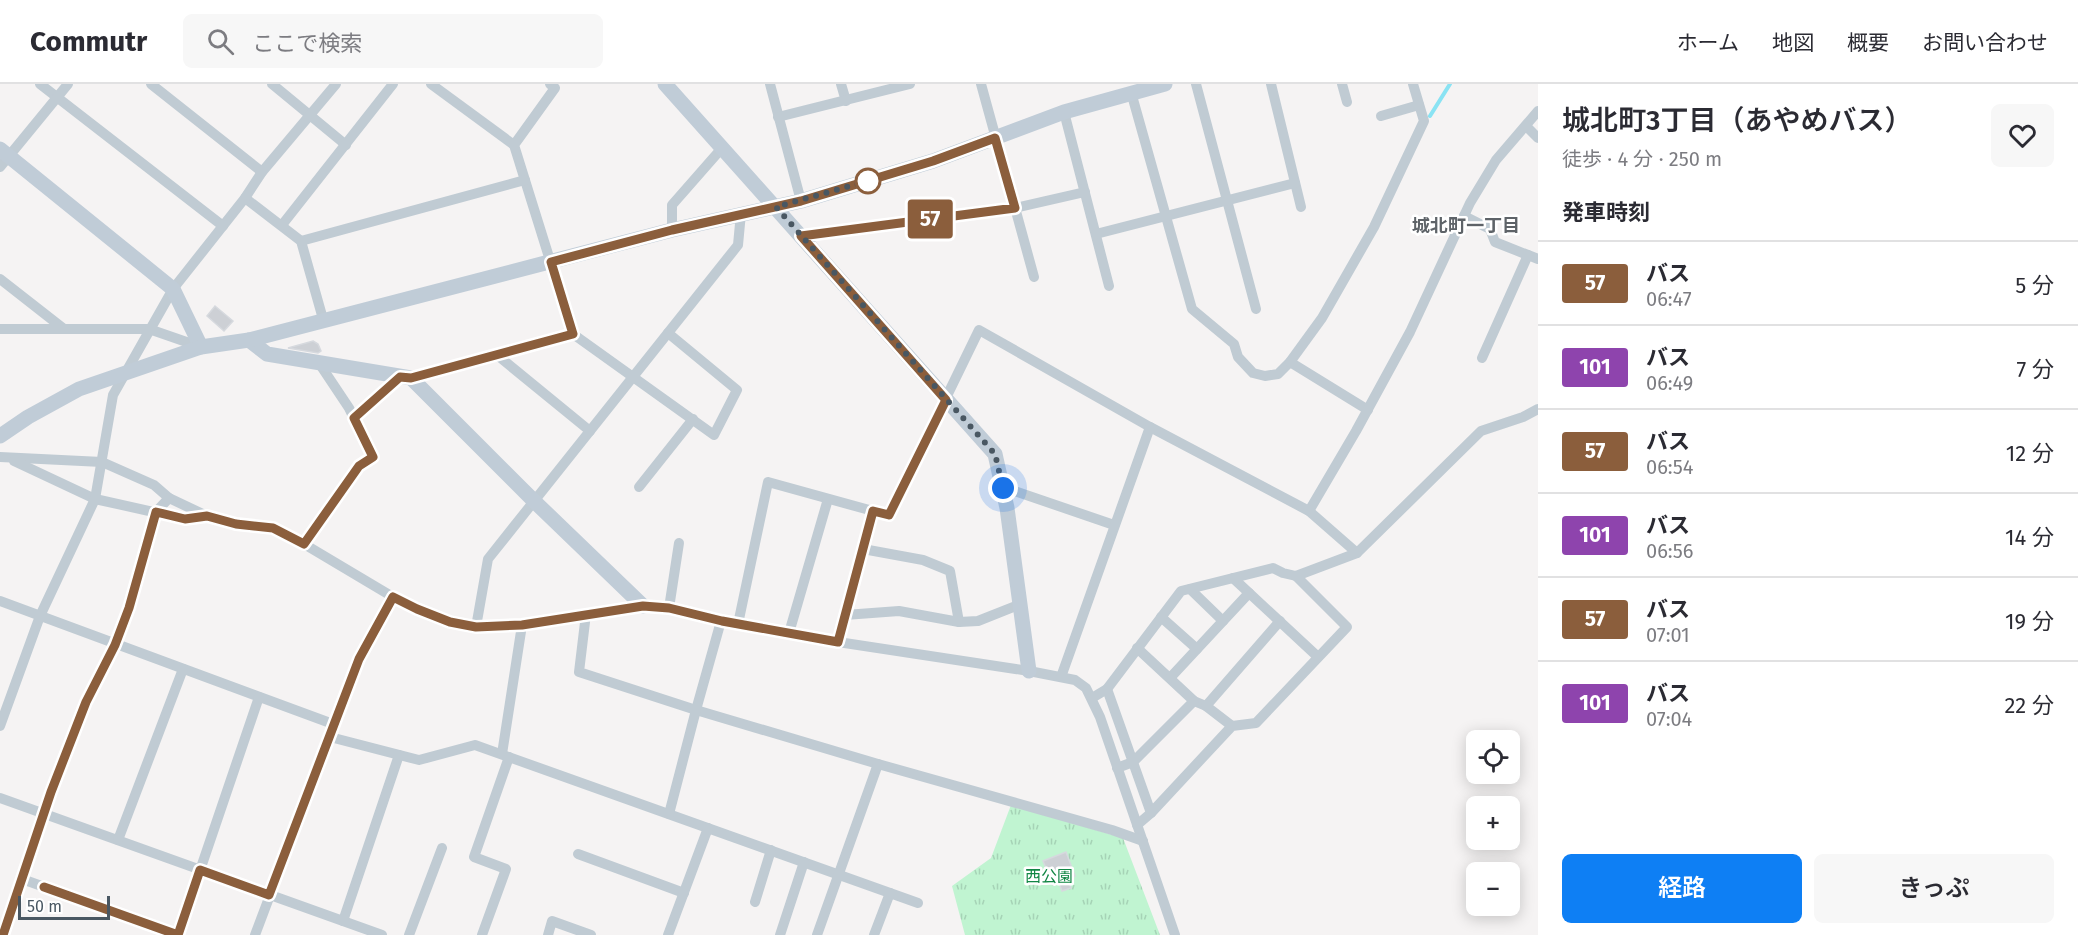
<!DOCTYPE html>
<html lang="ja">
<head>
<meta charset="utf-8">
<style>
  :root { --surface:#fff; --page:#f7f7f7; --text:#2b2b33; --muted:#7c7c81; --line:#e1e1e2; --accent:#0e7ff4 }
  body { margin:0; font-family:"Fira Sans","Noto Sans JP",sans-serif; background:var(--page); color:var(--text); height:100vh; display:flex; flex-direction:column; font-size:22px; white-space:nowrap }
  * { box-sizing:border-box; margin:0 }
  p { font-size:20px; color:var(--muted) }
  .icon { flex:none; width:33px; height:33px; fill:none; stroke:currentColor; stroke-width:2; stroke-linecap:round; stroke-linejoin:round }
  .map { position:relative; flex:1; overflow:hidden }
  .sheet { display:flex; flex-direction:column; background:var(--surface); width:540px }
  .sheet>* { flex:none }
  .badge { padding:0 12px; border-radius:4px; font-size:21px; line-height:39px }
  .tools { position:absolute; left:1466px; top:646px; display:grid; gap:12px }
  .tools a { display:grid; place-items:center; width:54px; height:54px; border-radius:9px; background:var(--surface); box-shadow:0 3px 15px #0003; font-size:30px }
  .scale { position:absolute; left:18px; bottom:15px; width:92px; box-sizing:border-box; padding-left:6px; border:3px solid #495762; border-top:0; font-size:16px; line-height:21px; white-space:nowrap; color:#495762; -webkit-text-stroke:4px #fff; paint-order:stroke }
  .you { position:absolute; width:30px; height:30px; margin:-15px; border:4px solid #fff; border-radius:50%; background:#1a73e8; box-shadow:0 0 0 9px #1a73e833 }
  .map>.badge { position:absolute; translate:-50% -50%; box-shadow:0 0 0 3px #fff }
  h2 { padding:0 24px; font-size:22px; line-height:54px }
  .round { display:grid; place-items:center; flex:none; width:63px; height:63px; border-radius:9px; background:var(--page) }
  .head { display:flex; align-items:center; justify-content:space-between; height:102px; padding:0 24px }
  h1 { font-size:28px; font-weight:600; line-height:45px }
  .action { display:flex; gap:12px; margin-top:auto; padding:12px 24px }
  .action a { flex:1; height:69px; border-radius:9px; background:var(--accent); color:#fff; font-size:24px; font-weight:600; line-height:69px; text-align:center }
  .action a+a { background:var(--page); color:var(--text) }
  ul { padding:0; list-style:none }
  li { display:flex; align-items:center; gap:18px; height:84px; padding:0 24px; border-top:2px solid var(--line) }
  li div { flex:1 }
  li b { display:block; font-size:22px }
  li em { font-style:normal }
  li .badge { min-width:66px; font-weight:700; text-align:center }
  header { display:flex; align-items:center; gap:36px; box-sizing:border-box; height:84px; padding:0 30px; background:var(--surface); border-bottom:2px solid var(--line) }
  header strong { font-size:28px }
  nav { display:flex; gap:33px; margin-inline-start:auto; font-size:21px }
  .search { width:420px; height:54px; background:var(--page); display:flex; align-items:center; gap:15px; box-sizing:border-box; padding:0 21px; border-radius:9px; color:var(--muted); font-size:22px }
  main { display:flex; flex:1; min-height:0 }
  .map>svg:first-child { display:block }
  .park { fill:url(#park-tufts) }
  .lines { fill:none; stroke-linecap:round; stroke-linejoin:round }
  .stream { stroke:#8ae3f3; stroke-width:4 }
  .building { fill:#cdd0d5; stroke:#d6d9de; stroke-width:1.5 }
  .street { stroke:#c0cbd3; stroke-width:10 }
  .secondary { stroke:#c0ccd7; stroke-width:15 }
  .line-casing { stroke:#fff; stroke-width:14 }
  .line { stroke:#8b5e3c; stroke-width:9 }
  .walk { stroke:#495762; stroke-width:6; stroke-dasharray:0 10.8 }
  .stop-dot { fill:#fff; stroke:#8b5e3c; stroke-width:3 }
  .labels { text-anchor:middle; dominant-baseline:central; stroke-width:5; stroke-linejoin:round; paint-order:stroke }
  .park-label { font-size:16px; fill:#118644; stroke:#fff }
  .neighbourhood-label { font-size:18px; font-weight:bold; fill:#5e6368; stroke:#fff }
</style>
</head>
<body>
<header>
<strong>Commutr</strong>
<div class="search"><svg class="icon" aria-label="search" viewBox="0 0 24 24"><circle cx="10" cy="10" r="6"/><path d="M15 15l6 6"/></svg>ここで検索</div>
<nav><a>ホーム</a><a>地図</a><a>概要</a><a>お問い合わせ</a></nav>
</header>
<main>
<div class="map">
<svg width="1538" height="851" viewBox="0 0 1538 851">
  <defs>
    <pattern id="park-tufts" width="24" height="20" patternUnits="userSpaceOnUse" patternTransform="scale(1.5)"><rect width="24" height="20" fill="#c0f4d1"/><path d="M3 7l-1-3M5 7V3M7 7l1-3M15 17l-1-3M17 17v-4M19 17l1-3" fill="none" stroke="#a6d3b6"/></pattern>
  </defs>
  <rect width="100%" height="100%" fill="#f5f3f3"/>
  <polygon class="park" points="1011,721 1123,754 1160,851 965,851 952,802 991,774"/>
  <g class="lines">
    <polyline class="stream" points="1430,32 1450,0"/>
  </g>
  <g class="building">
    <polygon points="215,222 233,237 224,247 207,232"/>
    <polygon points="313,257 318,260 321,267 318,269 288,264"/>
    <polygon points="1066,768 1075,792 1068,795 1071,804 1062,807 1059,799 1053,801 1043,777"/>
  </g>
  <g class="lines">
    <g class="street">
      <polyline points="40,0 223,142"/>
      <polyline points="151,0 262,88"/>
      <polyline points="272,0 346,61"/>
      <polyline points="431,0 514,61"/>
      <polyline points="550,0 555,4 514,61 573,250 714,351 737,306 668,249"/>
      <polyline points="770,0 801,117"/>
      <polyline points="841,0 846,17"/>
      <polyline points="981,0 1034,193"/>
      <polyline points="1196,0 1256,225"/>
      <polyline points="1271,0 1301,123"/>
      <polyline points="1342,0 1347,18"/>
      <polyline points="1131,8 1192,225 1234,260 1238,273 1253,289 1265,292 1278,290 1290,278 1322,234 1374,143 1424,37 1413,0"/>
      <polyline points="1064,28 1109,202"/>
      <polyline points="1381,32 1419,21"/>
      <polyline points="778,33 910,0"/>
      <polyline points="1526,42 1538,54"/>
      <polyline points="0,83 68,0"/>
      <polyline points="245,114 301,157 323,235"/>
      <polyline points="1464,132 1490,145 1495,158 1538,175"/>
      <polyline points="282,141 393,0"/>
      <polyline points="672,146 672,121 722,64"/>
      <polyline points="1096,150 1295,99"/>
      <polyline points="801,152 1015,124 1085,108"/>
      <polyline points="301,157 525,96"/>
      <polyline points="0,195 64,245"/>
      <polyline points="0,245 149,245 201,263"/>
      <polyline points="497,271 590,347"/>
      <polyline points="1482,274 1528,171"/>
      <polyline points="1290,278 1368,326"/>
      <polyline points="411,294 573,250"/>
      <polyline points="354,334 400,293"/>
      <polyline points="0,373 102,378 154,401 169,414 207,432 236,440 273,444 304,460 393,513 417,525 450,538 476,543 492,544 522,541 643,522 669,524 721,537 838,558 1029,587 1075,596 1086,604 1100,633 1175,851"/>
      <polyline points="14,377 95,415 185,435 207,433"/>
      <polyline points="639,403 693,335"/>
      <polyline points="1003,403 1114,441"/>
      <polyline points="1309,427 1356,347 1410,248 1470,119 1496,76 1538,27"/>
      <polyline points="304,460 359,382 373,373 349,324 319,279"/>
      <polyline points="863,465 923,476 950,487 959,538"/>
      <polyline points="1233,494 1318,573"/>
      <polyline points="1190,505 1223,537"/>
      <polyline points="0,517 333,640"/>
      <polyline points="669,524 679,459"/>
      <polyline points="586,530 579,588 696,626 878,680 1112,746 1143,757"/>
      <polyline points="845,531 899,527 959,538 978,537 1021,520"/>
      <polyline points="1161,533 1197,565"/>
      <polyline points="738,540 768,398 873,427"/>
      <polyline points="476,543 488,475 738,161 741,129"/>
      <polyline points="789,549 828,415"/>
      <polyline points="838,558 873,427 889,431 979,246 1150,343 1309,427 1357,469"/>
      <polyline points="1137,564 1194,617 1206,622 1232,642"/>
      <polyline points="1061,593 1150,343"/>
      <polyline points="1170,594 1249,509"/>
      <polyline points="1107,605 1151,729"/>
      <polyline points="1092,614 1107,605 1181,507 1273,484 1283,489 1296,492 1357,469 1481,347 1523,333 1538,325"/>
      <polyline points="1206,622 1280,537"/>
      <polyline points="0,642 40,532 95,415 113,311 173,205 245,114 262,88 336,0"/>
      <polyline points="330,653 419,676 475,661 918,819"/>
      <polyline points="502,670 522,541"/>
      <polyline points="1117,684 1133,678 1194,617"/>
      <polyline points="0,714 382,851"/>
      <polyline points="669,730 696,626 721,537"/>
      <polyline points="1137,741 1151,729 1232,642 1256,639 1347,543 1296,492"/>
      <polyline points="118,756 183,585"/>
      <polyline points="578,770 684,809"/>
      <polyline points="22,795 178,851 259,613"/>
      <polyline points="755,818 771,766"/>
      <polyline points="343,837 399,671"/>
      <polyline points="3,851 42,729 86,618 115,561 129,524 156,428 169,414"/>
      <polyline points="255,851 359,575 393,513"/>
      <polyline points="409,851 442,764"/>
      <polyline points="482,851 506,785 474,773 509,673"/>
      <polyline points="548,851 552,837 591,851"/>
      <polyline points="668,851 708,744"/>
      <polyline points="780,851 804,778"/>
      <polyline points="817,851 878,680"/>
      <polyline points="874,851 890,809"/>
    </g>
    <g class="secondary">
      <polyline points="665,0 995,370 1007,424 1029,587"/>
      <polyline points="0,65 173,205 201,263"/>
      <polyline points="249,256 267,270 411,294 534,417 643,522"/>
      <polyline points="0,352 28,333 79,305 201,263 249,256 672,146 801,117 933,77 1064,28 1165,0"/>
    </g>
  </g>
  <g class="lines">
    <defs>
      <polyline id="line" points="3,851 51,708 86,618 115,561 129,524 156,428 185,435 207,432 236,440 273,444 304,460 359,382 373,373 354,334 400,293 411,294 573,250 551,178 672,146 801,117 933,77 995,54 1015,124 801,152 946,316 889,431 873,427 838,558 722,537 669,524 643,522 522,541 476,543 450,538 417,525 393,513 359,575 269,811 200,786 178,851 44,803"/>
    </defs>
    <use href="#line" class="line-casing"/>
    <use href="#line" class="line"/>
    <polyline class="walk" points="868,97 776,123 995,370 1003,404"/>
  </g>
  <circle class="stop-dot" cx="868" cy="97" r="12"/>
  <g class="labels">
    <g class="park-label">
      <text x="1049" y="792">西公園</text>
    </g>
    <g class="neighbourhood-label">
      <text x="1466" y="142">城北町一丁目</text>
    </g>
  </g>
</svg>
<div class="tools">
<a><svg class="icon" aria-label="locate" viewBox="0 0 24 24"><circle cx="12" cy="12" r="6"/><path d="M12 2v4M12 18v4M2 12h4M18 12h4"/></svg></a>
<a>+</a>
<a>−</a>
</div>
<div class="scale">50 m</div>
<div class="you" style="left:1003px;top:404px"></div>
<b class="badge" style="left:930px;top:135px;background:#8b5e3c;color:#fff">57</b>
</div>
<section class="sheet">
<div class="head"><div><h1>城北町3丁目（あやめバス）</h1><p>徒歩 · 4 分 · 250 m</p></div><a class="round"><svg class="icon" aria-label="heart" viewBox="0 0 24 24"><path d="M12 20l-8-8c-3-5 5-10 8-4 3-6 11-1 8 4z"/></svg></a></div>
<h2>発車時刻</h2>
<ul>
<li><span class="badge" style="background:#8b5e3c;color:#fff">57</span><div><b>バス</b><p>06:47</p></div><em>5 分</em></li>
<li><span class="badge" style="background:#8e44ad;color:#fff">101</span><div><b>バス</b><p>06:49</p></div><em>7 分</em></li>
<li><span class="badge" style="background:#8b5e3c;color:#fff">57</span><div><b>バス</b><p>06:54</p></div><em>12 分</em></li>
<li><span class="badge" style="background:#8e44ad;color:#fff">101</span><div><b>バス</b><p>06:56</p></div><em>14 分</em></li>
<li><span class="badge" style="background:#8b5e3c;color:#fff">57</span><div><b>バス</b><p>07:01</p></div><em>19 分</em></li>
<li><span class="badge" style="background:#8e44ad;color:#fff">101</span><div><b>バス</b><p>07:04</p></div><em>22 分</em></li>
</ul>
<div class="action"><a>経路</a><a>きっぷ</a></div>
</section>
</main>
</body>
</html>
